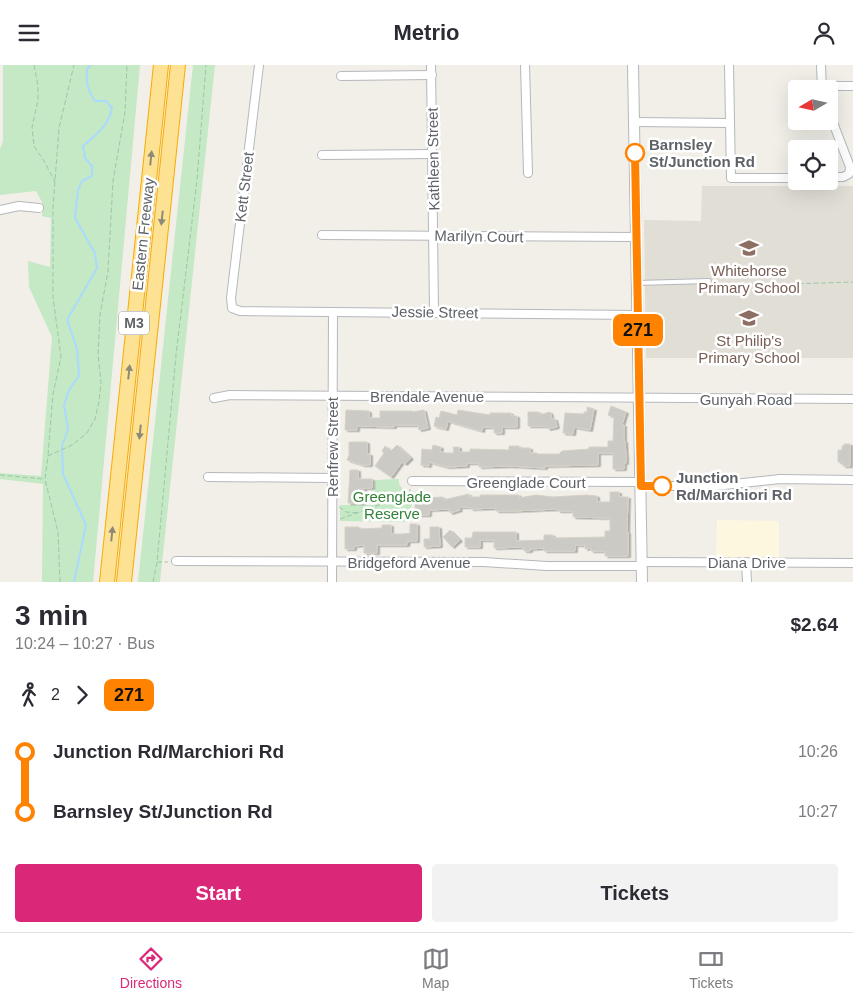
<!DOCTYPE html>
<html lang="en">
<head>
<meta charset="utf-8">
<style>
  :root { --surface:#fff; --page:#f2f2f3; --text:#2b2b33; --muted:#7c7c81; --line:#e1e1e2; --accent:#db2777 }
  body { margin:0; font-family:Helvetica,sans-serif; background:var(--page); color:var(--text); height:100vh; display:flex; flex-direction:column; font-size:19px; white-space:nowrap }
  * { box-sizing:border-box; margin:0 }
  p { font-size:16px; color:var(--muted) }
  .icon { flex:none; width:28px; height:28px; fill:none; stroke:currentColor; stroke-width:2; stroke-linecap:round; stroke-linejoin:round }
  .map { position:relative; height:517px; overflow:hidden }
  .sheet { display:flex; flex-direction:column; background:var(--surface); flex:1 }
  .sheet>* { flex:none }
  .badge { padding:0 10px; border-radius:8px; font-size:18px; line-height:32px }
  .needle { width:32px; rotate:261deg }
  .buttons { position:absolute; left:788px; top:15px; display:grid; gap:10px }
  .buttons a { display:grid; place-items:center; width:50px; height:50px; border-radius:5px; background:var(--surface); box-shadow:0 5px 20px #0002; font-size:25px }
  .map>.badge { position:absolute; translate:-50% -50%; box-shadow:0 0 0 2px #fff }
  .legs { display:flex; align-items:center; gap:8px; height:55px; padding:0 15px; font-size:16px }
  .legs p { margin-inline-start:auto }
  .summary { display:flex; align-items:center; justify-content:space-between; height:85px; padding:0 15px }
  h1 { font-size:28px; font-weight:700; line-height:38px }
  .button { display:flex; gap:10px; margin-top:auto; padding:10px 15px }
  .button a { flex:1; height:58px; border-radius:5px; background:var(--accent); color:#fff; font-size:20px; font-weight:700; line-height:58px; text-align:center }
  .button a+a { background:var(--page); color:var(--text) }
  ul { padding:0 15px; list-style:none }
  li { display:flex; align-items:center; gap:18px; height:60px; font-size:19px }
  li i { display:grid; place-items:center; width:8px; height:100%; margin:0 6px; background:currentColor }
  li i::after { content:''; width:12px; height:12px; margin:-6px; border:4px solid; border-radius:50%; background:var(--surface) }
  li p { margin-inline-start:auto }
  li:first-child i { background:linear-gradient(#0000 50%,currentColor 0) }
  li:last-child i { background:linear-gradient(currentColor 50%,#0000 0) }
  header { display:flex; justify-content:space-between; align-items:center; height:65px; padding:0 15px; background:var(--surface); font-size:22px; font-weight:700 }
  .dock { display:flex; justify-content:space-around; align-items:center; height:70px; border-top:1px solid var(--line); background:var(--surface); font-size:14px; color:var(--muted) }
  .dock a { display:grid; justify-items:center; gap:2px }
  .dock .active { color:var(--accent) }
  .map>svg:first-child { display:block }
  .commercial { fill:#fef7e0 }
  .education { fill:#e1ded6 }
  .green { fill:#c5e8c5 }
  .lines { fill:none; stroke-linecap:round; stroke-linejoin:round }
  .stream { stroke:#aadaff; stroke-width:2 }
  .building { fill:#cccac5; stroke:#d6d1c6; filter:url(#shadow) }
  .service-casing { stroke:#b5b8bc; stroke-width:6 }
  .minor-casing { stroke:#b5b8bc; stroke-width:10 }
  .tertiary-casing { stroke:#b5b8bc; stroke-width:12 }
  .motorway-casing { stroke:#f9ab00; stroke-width:16 }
  .path { stroke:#9cc7a9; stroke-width:1; stroke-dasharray:5 2.5; stroke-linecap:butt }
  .service { stroke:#fff; stroke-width:4 }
  .minor { stroke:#fff; stroke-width:8 }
  .tertiary { stroke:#fff; stroke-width:10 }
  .motorway { stroke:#fde293; stroke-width:14 }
  .oneway { fill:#8e8975 }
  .line-1-casing { stroke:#fff; stroke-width:11 }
  .line-1 { stroke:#ff8200; stroke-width:8 }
  .stop-1-dot { fill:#fff; stroke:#ff8200; stroke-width:2.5 }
  .labels { text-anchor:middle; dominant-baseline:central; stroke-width:5; stroke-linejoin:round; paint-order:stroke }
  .shield { fill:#fff; stroke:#8f9295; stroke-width:1 }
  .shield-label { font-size:14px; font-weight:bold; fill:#5f6368 }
  .stop-label { font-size:15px; font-weight:bold; fill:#5f6368; stroke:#fff; text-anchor:start }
  .street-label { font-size:15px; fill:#5f6368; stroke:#fff }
  .education-label { font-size:15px; fill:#785e54; stroke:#fff }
  .park-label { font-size:15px; fill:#348238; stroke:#fff }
</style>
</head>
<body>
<header><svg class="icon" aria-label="menu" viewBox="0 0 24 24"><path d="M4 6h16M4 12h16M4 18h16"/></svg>Metrio<svg class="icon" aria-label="person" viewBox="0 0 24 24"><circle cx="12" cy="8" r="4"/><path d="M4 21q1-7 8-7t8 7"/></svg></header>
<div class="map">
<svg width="853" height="517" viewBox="0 0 853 517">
  <defs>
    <filter id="shadow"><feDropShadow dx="2.5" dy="1.5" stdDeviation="0" flood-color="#0004"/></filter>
  </defs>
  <rect width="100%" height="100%" fill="#f1efe8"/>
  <polygon class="commercial" points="717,455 779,456 779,493 716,493"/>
  <polygon class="education" points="702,121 853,121 853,293 646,293 644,155 701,156"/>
  <g class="green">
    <polygon points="3,0 140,0 93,517 42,517 43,419 0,414 0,408 41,411 52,272 29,222 28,196 50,202 51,153 42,151 42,137 36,126 0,130 0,84 3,76"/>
    <polygon points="193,0 215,0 160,517 138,517"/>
    <polygon points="399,414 399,419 404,426 417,427 405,457 340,456 340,440 374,440 375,415"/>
  </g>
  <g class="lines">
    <path class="stream" d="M 74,517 L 86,460 L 63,409 L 62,381 L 68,364 L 64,340 L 69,325 L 79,311 L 77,284 L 67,255 L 97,203 L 95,188 L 75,153 L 78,125 L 82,116 L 92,111 L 92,101 L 85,93 L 83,81 C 96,70 109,60 112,43 L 106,36 L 95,36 C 87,25 86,16 87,4 L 91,0"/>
  </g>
  <g class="building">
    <polygon points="611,341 626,347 622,360 624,360 624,376 625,376 626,392 626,398 624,398 624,404 613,404 613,388 598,388 598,400 545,401 545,403 509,401 479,402 479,398 467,398 467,401 447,402 429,397 429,401 421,400 422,384 432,385 433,380 441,382 440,387 446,388 454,388 453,382 459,382 459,387 470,387 470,384 509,385 509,381 519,381 519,383 530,383 530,388 537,388 537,389 559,389 562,386 589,384 589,382 608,382 608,376 613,376 614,352 608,350"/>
    <polygon points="587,342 594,344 590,365 574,362 573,369 563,368 565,348 584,349 584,347 587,347"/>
    <polygon points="346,345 369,346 369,353 380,353 380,346 412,346 412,347 424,345 428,363 419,365 418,360 394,360 394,362 357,361 357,365 345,365"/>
    <polygon points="458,345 490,350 490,348 511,348 511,351 517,351 517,362 502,362 502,368 494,368 494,362 483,362 482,366 448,356 446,364 434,361 436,352 439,353 441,346 457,350"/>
    <polygon points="528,347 539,347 539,350 550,347 552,354 555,354 557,362 548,364 547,361 528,361"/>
    <polygon points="349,377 367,377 367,389 370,389 370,400 363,400 347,395 349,390"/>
    <polygon points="844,379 850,379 850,401 843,401 843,397 838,397 838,385 842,385 842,381 844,381"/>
    <polygon points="397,380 411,393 405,399 402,397 391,412 375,401 384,388 382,386 385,381 391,386"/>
    <polygon points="350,405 358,405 358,414 372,414 372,423 364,423 364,438 348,438"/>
    <polygon points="610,427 619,427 619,432 628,432 627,467 628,467 628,491 605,491 605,486 591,486 591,483 585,484 585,480 575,480 575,486 544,486 544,483 530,484 530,486 524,486 524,482 494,483 494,475 480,475 480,482 465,482 465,473 472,473 473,467 516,467 516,476 544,475 544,470 553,470 553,473 605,472 605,466 610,466 610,453 573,452 573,446 558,446 557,444 512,446 496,446 496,443 471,444 470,442 459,442 460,445 450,448 450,444 429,445 429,450 415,450 415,437 422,437 422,433 443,432 443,435 469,429 469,432 480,432 480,430 519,430 519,433 536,430 553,432 586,430 597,431 597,437 610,437"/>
    <polygon points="410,459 417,459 417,476 408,476 407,480 377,480 377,488 364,488 364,480 354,481 354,484 345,484 345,462 359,462 359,464 382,463 382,460 391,460 391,469 403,469 410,468"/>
    <polygon points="430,462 439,462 440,481 424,482 424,474 430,474"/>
    <polygon points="450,465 460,475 452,482 443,472"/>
  </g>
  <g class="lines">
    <defs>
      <polyline id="service" points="637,218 709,216"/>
      <g id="minor">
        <polyline points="259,0 231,233 232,243 240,246 637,250"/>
        <polyline points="431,0 434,247"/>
        <polyline points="525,0 528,108"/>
        <polyline points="729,0 731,113 796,113"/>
        <polyline points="821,0 822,24"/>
        <polyline points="341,11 432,10"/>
        <polyline points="821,21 853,21"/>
        <polyline points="829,47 850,102 849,109 843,112 829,112"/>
        <polyline points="635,57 730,58"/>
        <polyline points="322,90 433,89"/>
        <polyline points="0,145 19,141 39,143"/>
        <polyline points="322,170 636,172"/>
        <polyline points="214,333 230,330 853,334"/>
        <polyline points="208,412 332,413"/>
        <polyline points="412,416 640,417"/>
        <polyline points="641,421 715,421 780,414 853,415"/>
        <polyline points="176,496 484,497 547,501 642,501"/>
        <polyline points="642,497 853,498"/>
        <polyline points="746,497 747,517"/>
        <polyline points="332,517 333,247"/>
      </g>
      <polyline id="tertiary" points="633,0 642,517"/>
      <g id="motorway">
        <polyline points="107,517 161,0"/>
        <polyline points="124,517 178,0"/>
      </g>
    </defs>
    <use href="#service" class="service-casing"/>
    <use href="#minor" class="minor-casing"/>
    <use href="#tertiary" class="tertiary-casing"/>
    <use href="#motorway" class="motorway-casing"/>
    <g class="path">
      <polyline points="34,0 38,21 38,35 32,62 34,81 44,96 55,117"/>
      <polyline points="791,219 853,217"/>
      <polyline points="48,390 53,329 61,292 53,232 53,142 59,63 74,0"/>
      <polyline points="0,410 44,414"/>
      <polyline points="339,442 346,447 359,448"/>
      <polyline points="340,454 401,432 410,427 410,424"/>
      <polyline points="157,497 168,497"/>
      <polyline points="60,517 58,467 45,414 48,391 72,380 87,368 95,354 99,337 101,317 98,289 100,250 108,206 113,116 125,47 127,0"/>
      <polyline points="153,517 157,497 176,290 197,115 206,0"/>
    </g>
    <use href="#service" class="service"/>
    <use href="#minor" class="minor"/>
    <use href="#tertiary" class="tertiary"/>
    <use href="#motorway" class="motorway"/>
  </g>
  <defs><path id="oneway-solid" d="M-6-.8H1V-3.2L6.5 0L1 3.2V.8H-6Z" transform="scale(1.25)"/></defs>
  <g class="oneway">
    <use href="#oneway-solid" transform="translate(151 93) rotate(-84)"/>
    <use href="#oneway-solid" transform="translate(162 153) rotate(96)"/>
    <use href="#oneway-solid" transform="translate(129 307) rotate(-84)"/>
    <use href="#oneway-solid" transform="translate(140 367) rotate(96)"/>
    <use href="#oneway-solid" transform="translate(112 469) rotate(-84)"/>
  </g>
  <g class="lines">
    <defs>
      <polyline id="line-1" points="635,88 641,421 662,421"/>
    </defs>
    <use href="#line-1" class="line-1-casing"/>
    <use href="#line-1" class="line-1"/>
  </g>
  <defs>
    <symbol id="school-bare" viewBox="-9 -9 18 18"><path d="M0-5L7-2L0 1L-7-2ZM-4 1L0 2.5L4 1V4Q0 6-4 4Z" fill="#8d6e63" stroke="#fff" stroke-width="2.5" paint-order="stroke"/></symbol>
  </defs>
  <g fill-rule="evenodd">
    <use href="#school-bare" x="735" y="169" width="28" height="28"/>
    <use href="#school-bare" x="735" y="239" width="28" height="28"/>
  </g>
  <g class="stop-1-dot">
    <circle cx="635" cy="88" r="9"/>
    <circle cx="662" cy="421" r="9"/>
  </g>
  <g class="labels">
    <rect class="shield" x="119" y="246.5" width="30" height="23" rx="4"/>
    <g class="shield-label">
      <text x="134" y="258">M3</text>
    </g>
    <g class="stop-label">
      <text x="649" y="79">Barnsley<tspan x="649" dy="17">St/Junction Rd</tspan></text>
      <text x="676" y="412">Junction<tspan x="676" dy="17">Rd/Marchiori Rd</tspan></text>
    </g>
    <g class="street-label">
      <text transform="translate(433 94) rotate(-91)">Kathleen Street</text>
      <text transform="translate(244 122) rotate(-83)">Kett Street</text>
      <text transform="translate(143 169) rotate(-84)">Eastern Freeway</text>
      <text transform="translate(479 171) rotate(1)">Marilyn Court</text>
      <text transform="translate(435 247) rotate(1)">Jessie Street</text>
      <text x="427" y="331">Brendale Avenue</text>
      <text x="746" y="334">Gunyah Road</text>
      <text transform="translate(332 382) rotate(-90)">Renfrew Street</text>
      <text x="526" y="417">Greenglade Court</text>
      <text x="409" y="497">Bridgeford Avenue</text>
      <text x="747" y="497">Diana Drive</text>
    </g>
    <g class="education-label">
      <text x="749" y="205">Whitehorse<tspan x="749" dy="17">Primary School</tspan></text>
      <text x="749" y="275">St Philip's<tspan x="749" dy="17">Primary School</tspan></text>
    </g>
    <g class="park-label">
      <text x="392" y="431">Greenglade<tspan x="392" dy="17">Reserve</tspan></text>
    </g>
  </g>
</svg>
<div class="buttons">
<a><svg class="needle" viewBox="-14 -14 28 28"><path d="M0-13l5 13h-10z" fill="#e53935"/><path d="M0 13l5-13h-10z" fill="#7c7c81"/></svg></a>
<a><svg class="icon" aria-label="locate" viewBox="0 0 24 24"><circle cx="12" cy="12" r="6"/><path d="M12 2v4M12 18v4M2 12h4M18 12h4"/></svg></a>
</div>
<b class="badge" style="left:638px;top:265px;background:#ff8200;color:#111">271</b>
</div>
<section class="sheet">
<div class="summary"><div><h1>3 min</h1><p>10:24 – 10:27 · Bus</p></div><b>$2.64</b></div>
<div class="legs"><svg class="icon" aria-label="walk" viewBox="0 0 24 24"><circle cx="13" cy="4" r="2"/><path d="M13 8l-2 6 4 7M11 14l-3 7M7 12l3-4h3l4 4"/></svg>2<svg class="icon" aria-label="forward" viewBox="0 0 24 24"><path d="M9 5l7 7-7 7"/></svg><b class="badge" style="background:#ff8200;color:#111">271</b></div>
<ul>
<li><i style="color:#ff8200"></i><b>Junction Rd/Marchiori Rd</b><p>10:26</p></li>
<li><i style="color:#ff8200"></i><b>Barnsley St/Junction Rd</b><p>10:27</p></li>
</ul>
<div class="button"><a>Start</a><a>Tickets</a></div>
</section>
<nav class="dock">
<a class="active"><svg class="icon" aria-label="directions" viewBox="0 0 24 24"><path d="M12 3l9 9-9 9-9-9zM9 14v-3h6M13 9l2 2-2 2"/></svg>Directions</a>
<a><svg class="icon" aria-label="map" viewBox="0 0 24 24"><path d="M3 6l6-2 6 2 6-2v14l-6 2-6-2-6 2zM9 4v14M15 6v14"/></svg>Map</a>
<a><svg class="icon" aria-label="tickets" viewBox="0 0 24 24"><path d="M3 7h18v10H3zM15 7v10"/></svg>Tickets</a>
</nav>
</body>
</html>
